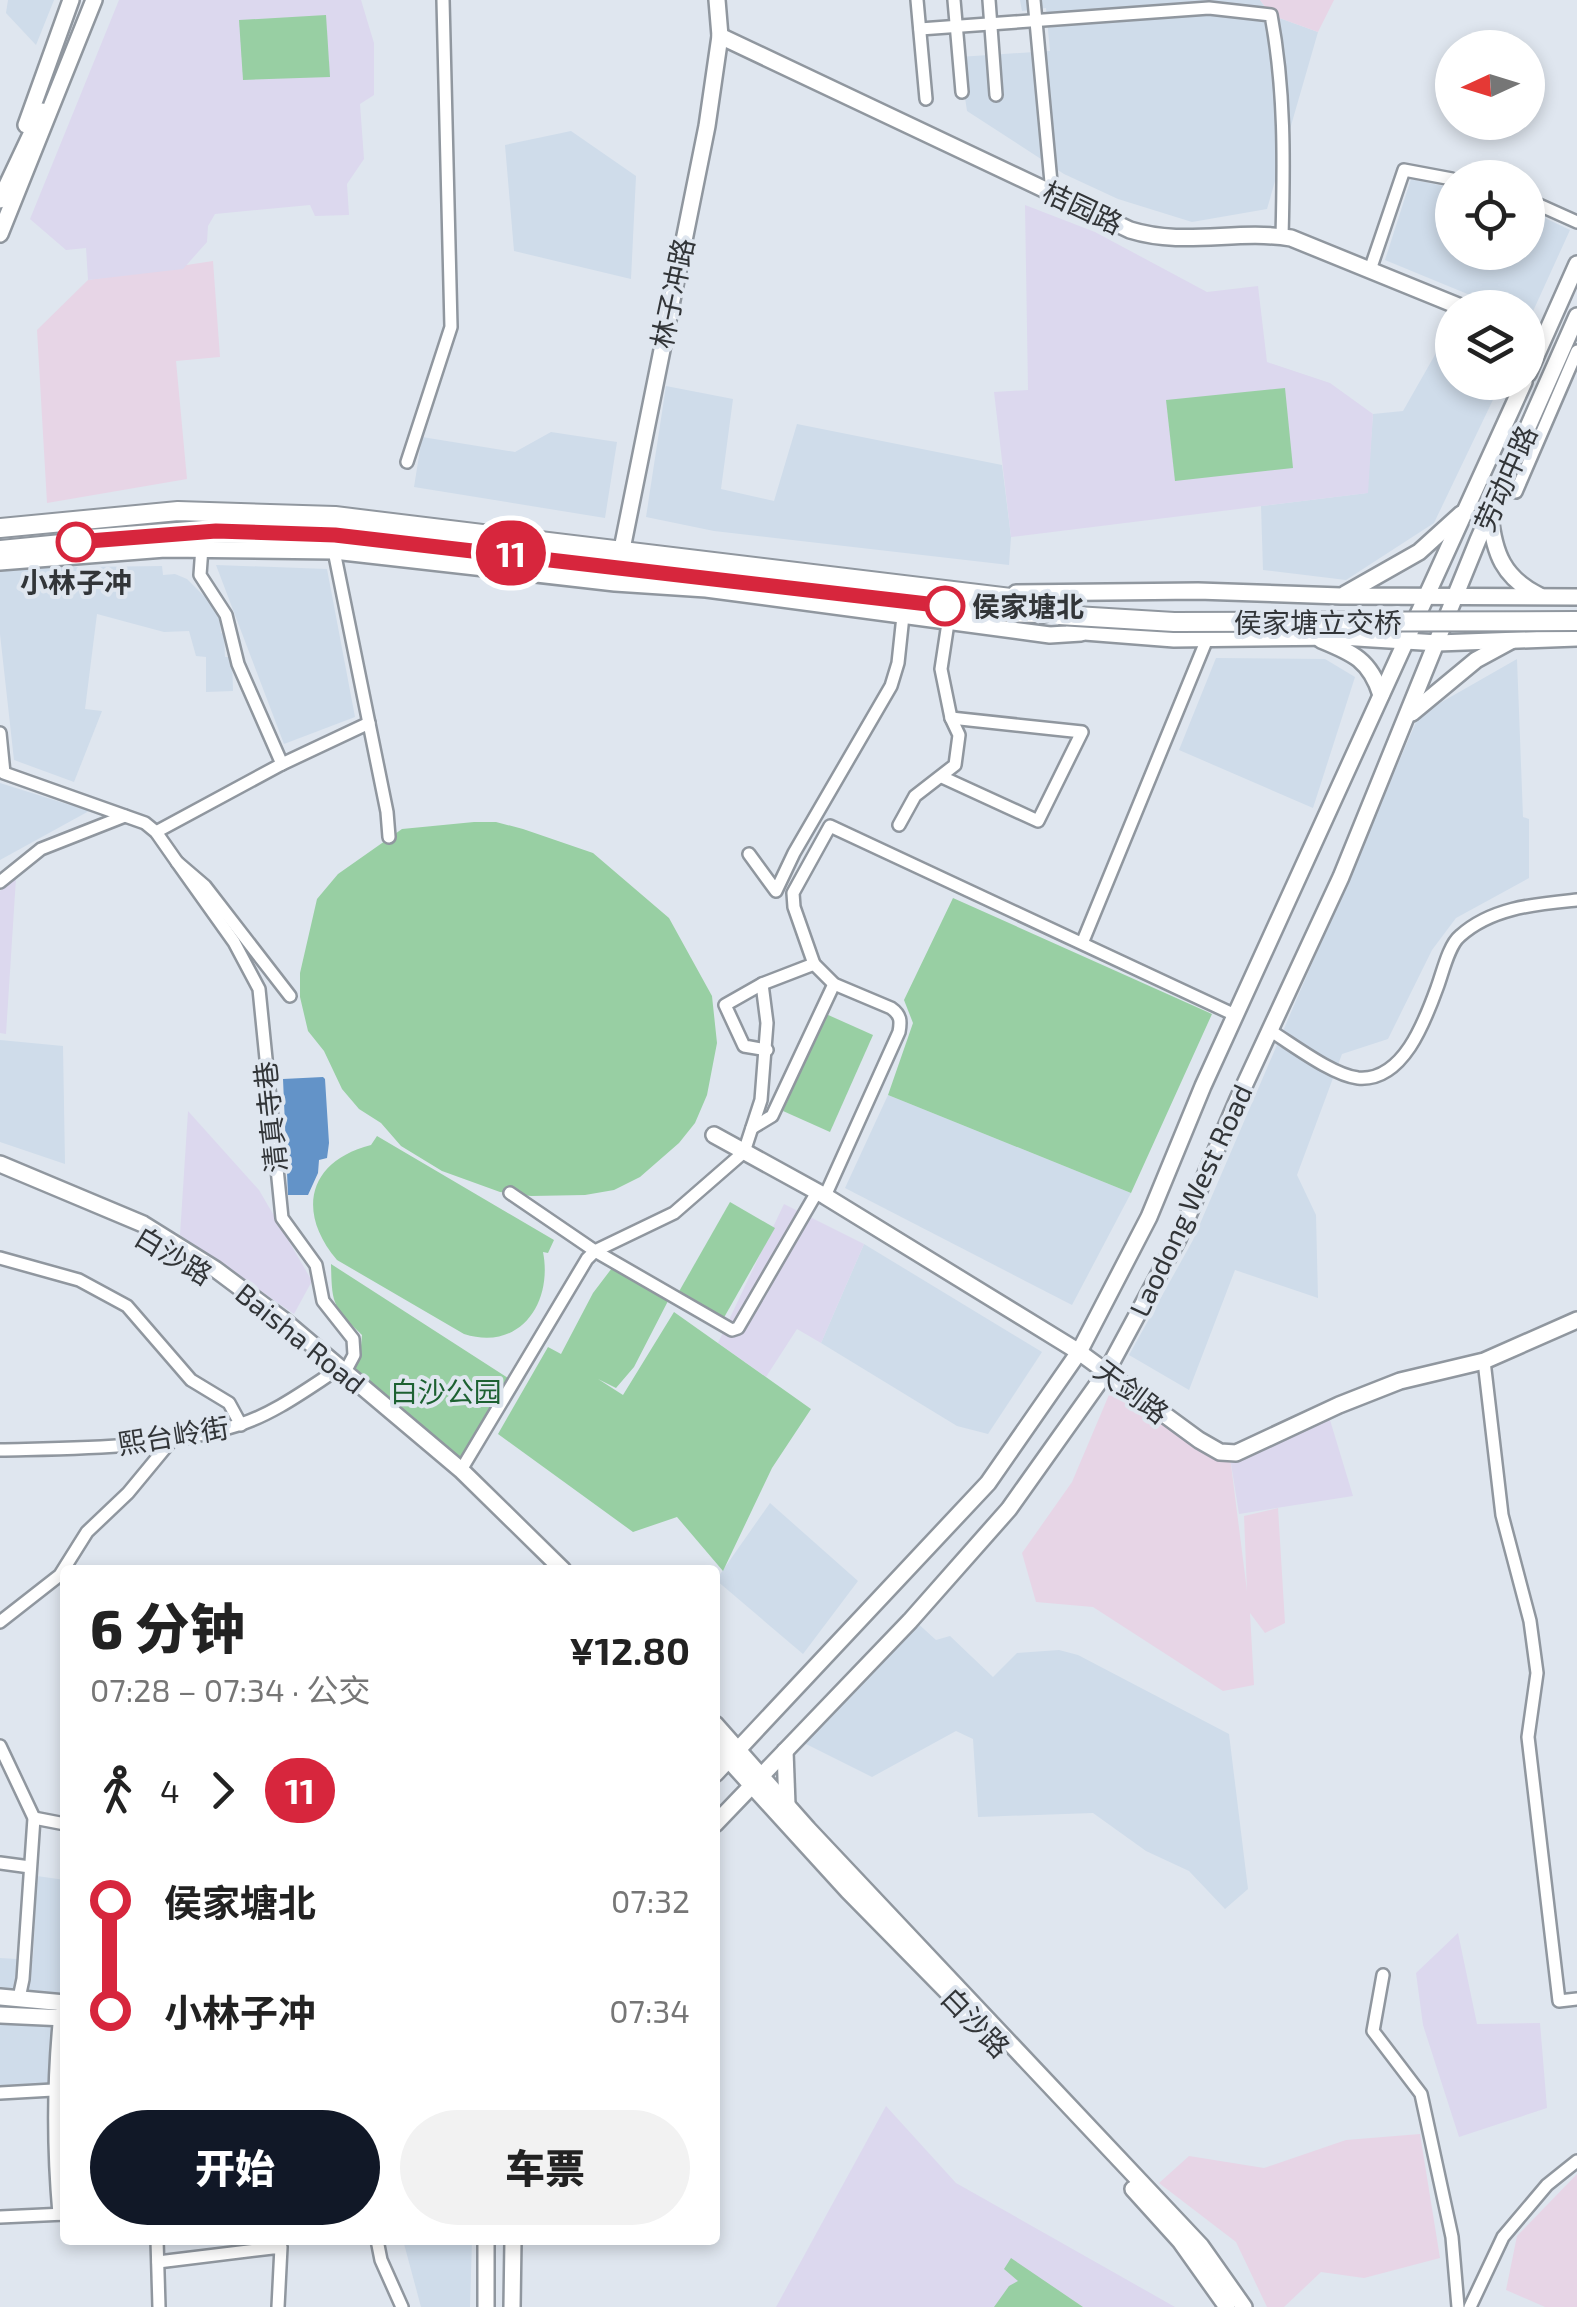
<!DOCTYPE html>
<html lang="zh">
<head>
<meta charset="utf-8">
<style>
  :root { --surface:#fff; --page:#f2f2f2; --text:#222; --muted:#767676; --accent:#111827 }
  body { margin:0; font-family:"Exo 2","Noto Sans SC",sans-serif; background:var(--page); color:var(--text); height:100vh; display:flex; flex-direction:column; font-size:38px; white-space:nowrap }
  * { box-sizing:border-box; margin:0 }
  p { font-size:32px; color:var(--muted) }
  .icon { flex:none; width:55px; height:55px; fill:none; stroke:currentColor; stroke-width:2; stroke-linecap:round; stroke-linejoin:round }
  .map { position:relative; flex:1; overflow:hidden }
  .panel { position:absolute; left:60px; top:1565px; width:660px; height:680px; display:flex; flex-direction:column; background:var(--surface); border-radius:10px; box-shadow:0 5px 15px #0003 }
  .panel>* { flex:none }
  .badge { padding:0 20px; border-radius:32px; font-size:35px; line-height:65px }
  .needle { width:65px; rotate:266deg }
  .fabs { position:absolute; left:1435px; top:30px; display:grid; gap:20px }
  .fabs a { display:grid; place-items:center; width:110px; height:110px; border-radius:50%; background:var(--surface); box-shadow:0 5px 15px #0003; font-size:50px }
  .map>.badge { position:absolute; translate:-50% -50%; box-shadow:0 0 0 5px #fff }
  .legs { display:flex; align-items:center; gap:15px; height:110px; padding:0 30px; font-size:32px }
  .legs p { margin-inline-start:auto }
  .head { display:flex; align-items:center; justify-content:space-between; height:170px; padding:0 30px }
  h1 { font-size:55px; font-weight:800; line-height:75px }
  .action { display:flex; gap:20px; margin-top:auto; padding:20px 30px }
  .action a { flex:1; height:115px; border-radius:60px; background:var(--accent); color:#fff; font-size:40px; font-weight:800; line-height:115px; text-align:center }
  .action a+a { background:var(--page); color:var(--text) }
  ul { padding:0 30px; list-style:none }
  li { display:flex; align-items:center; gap:35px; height:110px; font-size:38px }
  li i { display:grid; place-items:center; width:15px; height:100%; margin:0 12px; background:currentColor }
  li i::after { content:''; width:25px; height:25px; margin:-12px; border:8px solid; border-radius:50%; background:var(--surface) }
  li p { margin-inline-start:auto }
  li:first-child i { background:linear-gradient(#0000 50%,currentColor 0) }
  li:last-child i { background:linear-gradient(currentColor 50%,#0000 0) }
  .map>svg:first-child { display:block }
  .built { fill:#cfdcea }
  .industrial { fill:#e7d5e6 }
  .education { fill:#dcd8ee }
  .green { fill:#98cfa3 }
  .water { fill:#6393c8 }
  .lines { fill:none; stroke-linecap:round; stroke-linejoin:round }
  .street-casing { stroke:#90979f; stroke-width:16 }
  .secondary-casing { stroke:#90979f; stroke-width:20 }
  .primary-casing { stroke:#90979f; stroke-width:22 }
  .street { stroke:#fff; stroke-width:11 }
  .secondary { stroke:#fff; stroke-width:15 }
  .primary { stroke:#fff; stroke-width:18 }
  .primary-bridge-casing { stroke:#90979f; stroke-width:22; stroke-linecap:butt }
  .primary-bridge { stroke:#fff; stroke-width:18 }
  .line-1-casing { stroke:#fff; stroke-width:22 }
  .line-1 { stroke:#d7263d; stroke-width:15 }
  .stop-1-dot { fill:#fff; stroke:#d7263d; stroke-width:5 }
  .labels { text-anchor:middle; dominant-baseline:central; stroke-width:8; stroke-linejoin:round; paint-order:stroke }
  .street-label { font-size:28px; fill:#323538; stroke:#dfe6ef }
  .stop-label { font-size:28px; font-weight:bold; fill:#323538; stroke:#dfe6ef }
  .park-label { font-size:28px; fill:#1d6132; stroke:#dfe6ef }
</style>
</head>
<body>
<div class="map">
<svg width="1577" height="2307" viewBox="0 0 1577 2307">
  <rect width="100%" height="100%" fill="#dfe6ef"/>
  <g class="built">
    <polygon points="8,0 54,0 36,45 6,13"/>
    <polygon points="1020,0 1260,0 1271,15 1318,32 1267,209 1192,222 1118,199 1064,174 967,111 959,57 1050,51 1046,8 1022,11"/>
    <polygon points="571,131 636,176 631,279 514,251 505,145"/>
    <polygon points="1411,179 1452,188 1452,252 1528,252 1528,210 1570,230 1529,320 1528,308 1499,307 1385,260"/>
    <polygon points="1452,325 1452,382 1501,383 1434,523 1346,580 1263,570 1261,506 1367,493 1373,414 1403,411"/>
    <polygon points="666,386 733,399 721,489 774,501 797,424 1002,465 1011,537 1009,565 714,531 646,517"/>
    <polygon points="551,432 617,442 605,518 414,487 422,437 515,452"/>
    <polygon points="216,565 327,569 355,717 284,744"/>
    <polygon points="162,566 163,575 175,574 187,579 204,596 212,596 219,614 221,633 224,634 225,657 232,657 233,691 206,692 206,657 196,656 189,631 164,632 97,614 85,709 102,711 74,782 14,760 0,634 0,568"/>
    <polygon points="1216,658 1325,659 1355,677 1313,808 1179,750"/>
    <polygon points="1517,659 1523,817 1529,819 1529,878 1456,918 1432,950 1388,1039 1342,1054 1297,1175 1316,1215 1318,1298 1235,1270 1189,1390 1129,1355 1193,1240 1419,715"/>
    <polygon points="0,783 89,811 0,860"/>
    <polygon points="0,1040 63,1046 65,1164 0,1142"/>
    <polygon points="888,1095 1131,1193 1072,1305 845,1188"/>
    <polygon points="864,1244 1042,1352 988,1434 957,1426 821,1343"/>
    <polygon points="770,1503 858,1581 803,1654 716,1580"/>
    <polygon points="914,1620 936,1640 950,1636 993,1677 1017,1653 1059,1650 1078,1655 1229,1734 1248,1889 1225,1909 1189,1871 1146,1851 1093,1813 978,1817 973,1739 956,1731 872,1777 804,1743"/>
    <polygon points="37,1876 65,1880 65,2108 43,2089 0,2089 0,1958 33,1960"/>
    <polygon points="403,2240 472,2240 470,2307 421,2307"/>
  </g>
  <g class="industrial">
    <polygon points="1260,0 1334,0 1318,32 1271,15"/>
    <polygon points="213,261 220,357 176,361 187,479 47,503 37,330 88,280"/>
    <polygon points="1114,1383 1230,1457 1247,1591 1244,1516 1278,1508 1285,1623 1265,1633 1250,1613 1254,1685 1223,1691 1093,1607 1036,1602 1022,1553 1072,1482"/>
    <polygon points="1420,2134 1440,2258 1364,2278 1321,2272 1284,2307 1267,2307 1236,2242 1159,2183 1189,2156 1264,2168 1346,2140"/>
    <polygon points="1577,2174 1577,2307 1545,2307 1506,2290 1517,2236"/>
  </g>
  <g class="education">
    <polygon points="119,0 361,0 374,43 374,95 360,104 364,159 347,184 349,215 315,216 310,205 215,214 208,226 207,242 183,269 88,280 86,248 66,250 30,219"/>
    <polygon points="1025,205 1095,232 1207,292 1258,286 1267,362 1330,383 1373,414 1368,493 1011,537 994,392 1028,390"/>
    <polygon points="16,878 6,1034 0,1033 0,891"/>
    <polygon points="188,1111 259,1190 312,1281 294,1314 180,1235"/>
    <polygon points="784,1204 864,1244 821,1343 797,1329 766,1377 718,1343"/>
    <polygon points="1330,1420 1353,1496 1239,1514 1230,1457"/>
    <polygon points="1458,1933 1477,2024 1540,2023 1547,2108 1459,2137 1423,2025 1416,1973"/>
    <polygon points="886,2106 956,2183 1175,2307 776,2307"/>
  </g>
  <g class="green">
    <polygon points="326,15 330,77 243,80 239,20"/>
    <polygon points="1285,388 1293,468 1175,481 1166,400"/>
    <polygon points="474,822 496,822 523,829 593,853 669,918 712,996 717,1043 707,1095 695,1123 679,1143 640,1177 614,1190 585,1195 531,1196 500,1192 442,1171 401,1146 381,1123 359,1109 342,1089 324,1051 308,1031 300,997 300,973 317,899 338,874 402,829"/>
    <polygon points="953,898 1212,1014 1131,1193 888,1095 913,1023 904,1000"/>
    <polygon points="826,1014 873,1035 830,1132 783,1111"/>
    <path d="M 377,1136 L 554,1240 L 548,1253 L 543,1252 C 553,1303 520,1352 464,1334 L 337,1260 C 296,1212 308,1161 371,1145 Z"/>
    <polygon points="730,1202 775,1228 722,1321 677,1295"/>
    <path d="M 331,1264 L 508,1378 L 460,1460 L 352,1373 L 360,1357 L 362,1335 C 332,1306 332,1304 331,1264 Z"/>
    <polygon points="612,1268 668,1301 634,1367 616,1388 598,1379 623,1395 674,1312 811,1409 772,1468 723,1571 677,1517 633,1532 498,1434 548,1347 561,1354 593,1293"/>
    <polygon points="1011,2258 1083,2307 994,2307 1009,2286 1018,2281 1004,2269"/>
  </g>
  <polygon class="water" points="323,1077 325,1079 329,1143 327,1158 319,1160 318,1173 308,1195 288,1195 283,1079"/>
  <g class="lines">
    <defs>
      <g id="street">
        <polyline points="917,0 926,99"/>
        <polyline points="954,0 962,92"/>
        <polyline points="989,0 996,95"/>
        <polyline points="1034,0 1052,193"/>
        <path d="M 920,29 L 1209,8 L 1271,15 C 1285,89 1284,162 1282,237"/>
        <polyline points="1528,200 1577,222"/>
        <polyline points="1370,270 1404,170 1452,179"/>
        <polyline points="407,462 451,327 443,0"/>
        <polyline points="1516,492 1577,351"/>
        <polyline points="334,551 387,812 389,837"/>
        <polyline points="0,733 4,773 145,823 156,832 177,862 205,886 290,996"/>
        <polyline points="282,764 369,723"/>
        <polyline points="942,777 1038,821 1082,732 951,718"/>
        <polyline points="899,825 915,796 955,765 959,735 951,718 941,669 948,623"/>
        <polyline points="156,832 282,764 238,664 226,615 200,575 202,547"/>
        <polyline points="749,854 776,891 794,853 891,686 898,663 903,616"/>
        <polyline points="177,862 234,942 259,989 282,1218 316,1265 323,1301 353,1339 354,1355 345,1372"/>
        <polyline points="0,882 41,849 125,816"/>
        <polyline points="1083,941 1207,639"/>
        <path d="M 814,964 L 834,984 L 891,1008 C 901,1015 901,1021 899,1032 L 825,1196"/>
        <path d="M 1269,1030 C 1292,1044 1332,1075 1358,1078 C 1404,1082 1426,1018 1438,985 C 1443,971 1449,945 1460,936 C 1492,907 1537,904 1577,900"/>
        <polyline points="767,1050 744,1046 725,1005 762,984 814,964 794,907 793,893 830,826 1235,1015"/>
        <polyline points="752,1128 772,1116 834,984"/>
        <polyline points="510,1193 595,1251 732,1330 738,1328 817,1192"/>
        <polyline points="0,1258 79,1280 127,1306 191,1380 229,1403 241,1425"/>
        <polyline points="1484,1361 1502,1515 1530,1621 1537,1673 1528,1737 1559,2001 1577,1999"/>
        <path d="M 0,1450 C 79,1448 161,1449 238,1425 C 271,1415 303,1392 332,1373"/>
        <polyline points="461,1470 587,1259 595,1251 674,1213 744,1152 761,1100 767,1023 762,984"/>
        <polyline points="0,1622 60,1575 87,1532 128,1493 171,1441"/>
        <polyline points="0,1746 34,1818 23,1979 19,1998"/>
        <polyline points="34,1818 65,1824"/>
        <polyline points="0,1863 30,1867"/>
        <polyline points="1383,1975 1373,2031 1421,2094 1452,2237 1458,2307"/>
        <polyline points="0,2093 53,2090"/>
        <path d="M 59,2214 C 53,2146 53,2082 60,2014"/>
        <polyline points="0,2217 65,2214"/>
        <polyline points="157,2240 159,2307"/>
        <polyline points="377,2240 381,2260 402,2307"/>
        <polyline points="158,2262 281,2247 278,2307"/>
        <polyline points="1470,2307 1503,2237 1547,2185 1577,2161"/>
      </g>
      <g id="secondary">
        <path d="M 720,36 L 1130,230 C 1185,247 1236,229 1291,238 L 1463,308"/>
        <polyline points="26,125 71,0"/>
        <polyline points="0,200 42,111"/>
        <polyline points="0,234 94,0"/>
        <polyline points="1528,374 1577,264"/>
        <path d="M 1490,515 C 1494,553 1503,578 1540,596"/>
        <polyline points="622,549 707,126 720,36 717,0"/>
        <polyline points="0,562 165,549 334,551 615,583 706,589 1050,635 1081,633"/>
        <polyline points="1016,593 1198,591 1341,596 1577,597"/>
        <polyline points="1345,594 1419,552 1461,514"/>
        <polyline points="1072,631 1174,639 1341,637 1438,643 1577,638"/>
        <path d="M 1321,640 C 1353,653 1370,660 1381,695"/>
        <polyline points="1412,713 1476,660 1511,641"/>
        <polyline points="714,1135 825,1196 1079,1352 1199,1440 1220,1452 1236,1453 1339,1405 1400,1381 1484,1361 1577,1320"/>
        <polyline points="0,1164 143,1224 215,1269 282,1319 461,1470 563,1570"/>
        <polyline points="715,1724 808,1829 1201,2246 1244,2307"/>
        <polyline points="715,1745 848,1891 970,2015"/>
        <polyline points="785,1751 787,1805"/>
        <polyline points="715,1774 988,1483 1079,1352 1149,1217 1203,1086 1524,382"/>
        <polyline points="715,1824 910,1621 1009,1509 1107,1371 1178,1239 1238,1099 1341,877 1478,540 1577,316"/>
        <polyline points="0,1997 65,2003"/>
        <polyline points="0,2015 65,2018"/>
        <polyline points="1133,2189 1180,2241 1227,2307"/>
        <polyline points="486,2307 486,2240"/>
        <polyline points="512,2307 513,2240"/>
      </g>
      <g id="primary">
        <polyline points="0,528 178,511 335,516 1060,604"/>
        <polyline points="0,550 183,532 335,535 992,612 1044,613"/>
      </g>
    </defs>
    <use href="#street" class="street-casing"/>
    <use href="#secondary" class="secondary-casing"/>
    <use href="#primary" class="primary-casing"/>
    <use href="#street" class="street"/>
    <use href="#secondary" class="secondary"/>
    <use href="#primary" class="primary"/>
    <defs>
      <polyline id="primary-bridge" points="1059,615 1174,622 1577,621"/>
    </defs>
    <use href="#primary-bridge" class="primary-bridge-casing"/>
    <use href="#primary-bridge" class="primary-bridge"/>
  </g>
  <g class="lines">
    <defs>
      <polyline id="line-1" points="76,542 216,531 335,535 945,606"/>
    </defs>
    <use href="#line-1" class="line-1-casing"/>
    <use href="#line-1" class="line-1"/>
  </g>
  <g class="stop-1-dot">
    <circle cx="76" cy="542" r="18"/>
    <circle cx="945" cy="606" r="18"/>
  </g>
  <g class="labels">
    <g class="street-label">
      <text transform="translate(1083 207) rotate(25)">桔园路</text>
      <text transform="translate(672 293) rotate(-78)">林子冲路</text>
      <text transform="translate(1505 478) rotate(-66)">劳动中路</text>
      <text x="1318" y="622">侯家塘立交桥</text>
      <text transform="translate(270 1117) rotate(-96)">清真寺巷</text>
      <text transform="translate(1190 1200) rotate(-65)">Laodong West Road</text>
      <text transform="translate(174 1255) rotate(31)">白沙路</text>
      <text transform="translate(301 1338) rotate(39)">Baisha Road</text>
      <text transform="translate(1132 1391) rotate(37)">天剑路</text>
      <text transform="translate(173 1435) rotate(-9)">熙台岭街</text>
      <text transform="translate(976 2022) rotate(46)">白沙路</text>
    </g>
    <g class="stop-label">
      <text x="76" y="582">小林子冲</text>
      <text x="972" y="606" text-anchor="start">侯家塘北</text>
    </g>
    <g class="park-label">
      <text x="446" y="1391">白沙公园</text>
    </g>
  </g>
</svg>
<div class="fabs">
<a><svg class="needle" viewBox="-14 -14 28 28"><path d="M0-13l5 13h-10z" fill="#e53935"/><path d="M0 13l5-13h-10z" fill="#767676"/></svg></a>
<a><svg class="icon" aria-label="locate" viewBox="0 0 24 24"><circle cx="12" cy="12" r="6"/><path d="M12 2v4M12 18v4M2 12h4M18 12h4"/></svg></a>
<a><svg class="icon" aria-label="layers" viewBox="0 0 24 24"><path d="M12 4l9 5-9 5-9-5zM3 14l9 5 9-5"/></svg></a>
</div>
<b class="badge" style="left:511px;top:553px;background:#d7263d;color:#fff">11</b>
<section class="panel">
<div class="head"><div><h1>6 分钟</h1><p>07:28 – 07:34 · 公交</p></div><b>¥12.80</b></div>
<div class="legs"><svg class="icon" aria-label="walk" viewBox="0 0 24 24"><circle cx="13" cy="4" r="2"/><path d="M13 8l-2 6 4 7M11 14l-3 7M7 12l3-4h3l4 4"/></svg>4<svg class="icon" aria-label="forward" viewBox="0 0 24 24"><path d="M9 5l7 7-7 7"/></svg><b class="badge" style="background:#d7263d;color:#fff">11</b></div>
<ul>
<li><i style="color:#d7263d"></i><b>侯家塘北</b><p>07:32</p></li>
<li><i style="color:#d7263d"></i><b>小林子冲</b><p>07:34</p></li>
</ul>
<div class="action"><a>开始</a><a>车票</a></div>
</section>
</div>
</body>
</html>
